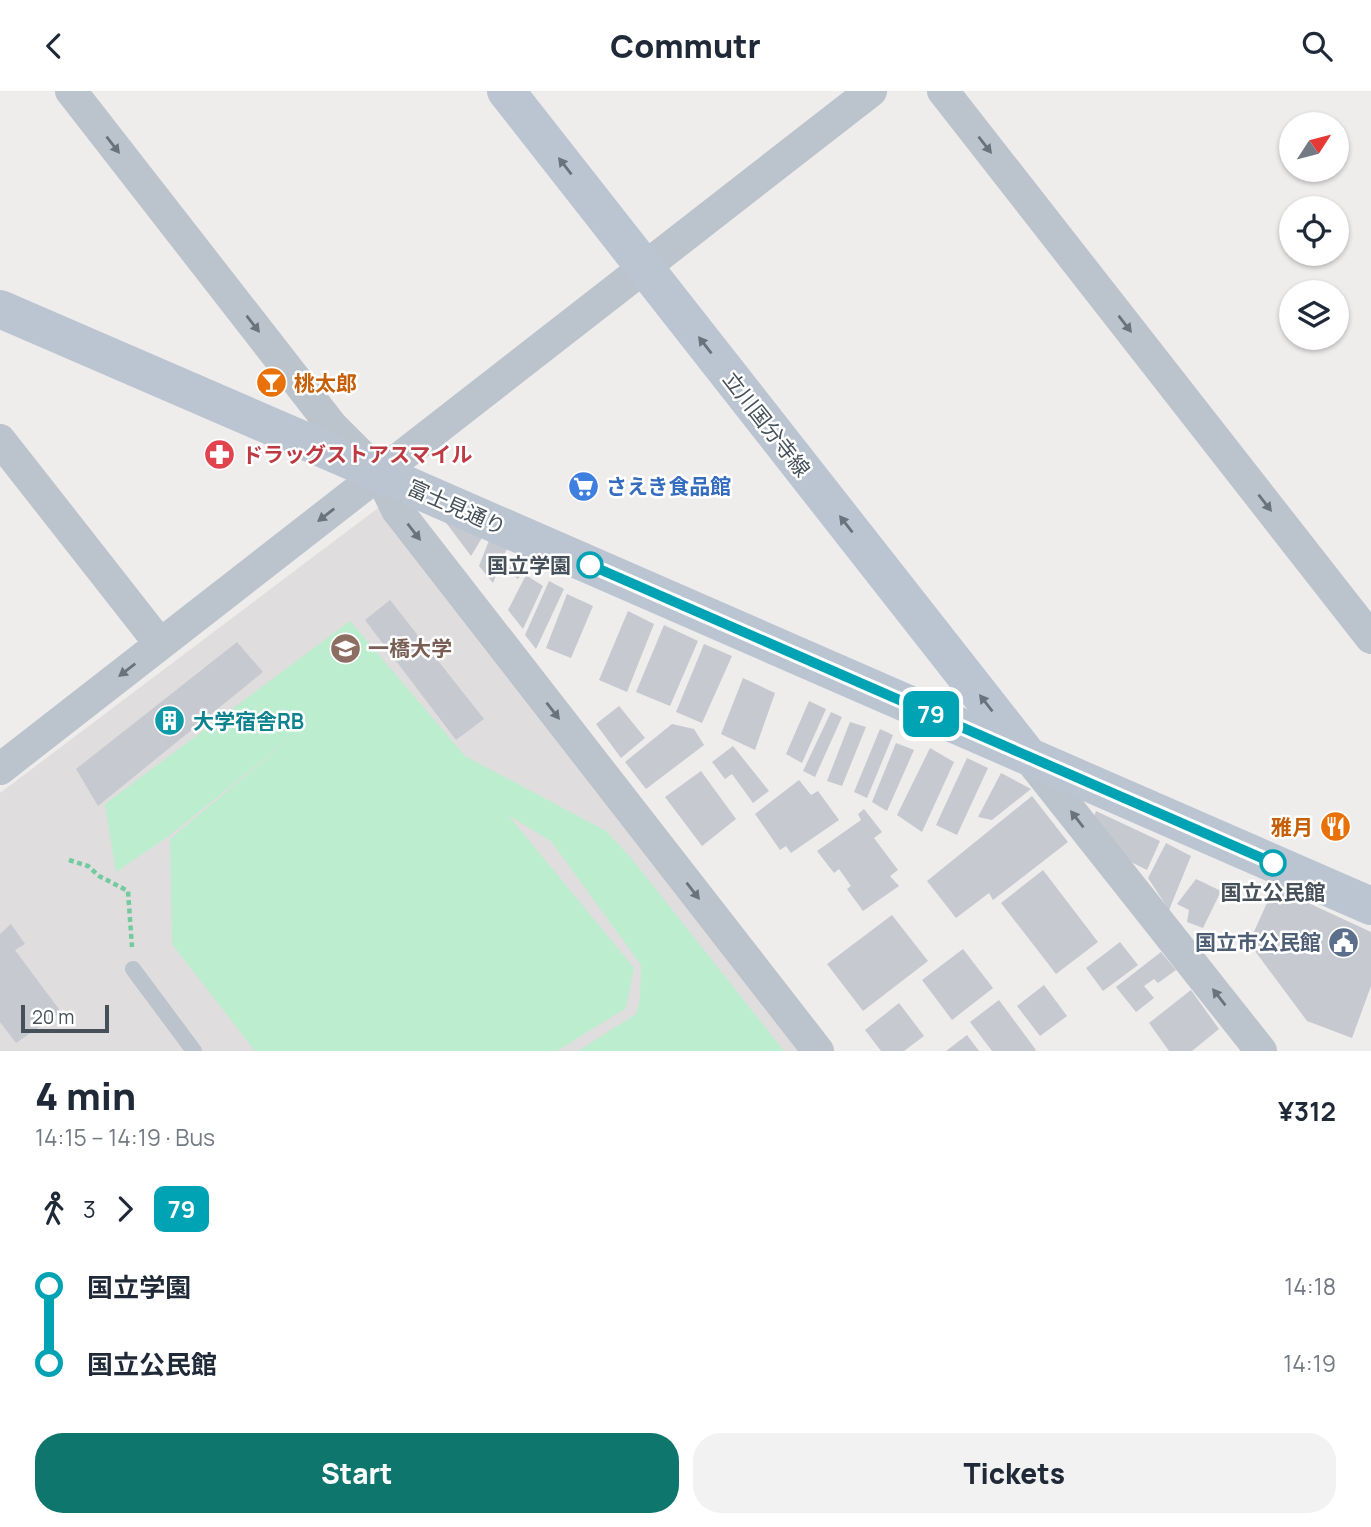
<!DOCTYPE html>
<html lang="en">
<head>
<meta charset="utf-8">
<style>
  :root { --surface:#fff; --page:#f2f2f3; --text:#1f2937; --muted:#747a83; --accent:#0f766e }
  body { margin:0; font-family:Manrope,"Noto Sans JP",sans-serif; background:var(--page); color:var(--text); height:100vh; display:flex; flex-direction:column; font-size:26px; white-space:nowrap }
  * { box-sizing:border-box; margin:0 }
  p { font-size:23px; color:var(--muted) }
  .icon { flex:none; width:38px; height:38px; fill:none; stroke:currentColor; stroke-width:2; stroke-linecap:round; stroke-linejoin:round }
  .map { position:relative; height:960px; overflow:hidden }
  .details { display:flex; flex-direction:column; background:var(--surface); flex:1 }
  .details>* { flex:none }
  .badge { padding:0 14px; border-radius:10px; font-size:24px; line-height:46px }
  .needle { width:46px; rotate:54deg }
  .fabs { position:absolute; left:1279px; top:21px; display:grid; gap:14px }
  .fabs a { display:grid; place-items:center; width:70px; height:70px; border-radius:50%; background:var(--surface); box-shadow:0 2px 5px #0004; font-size:35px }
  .scale { position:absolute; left:21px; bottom:18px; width:88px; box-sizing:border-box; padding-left:7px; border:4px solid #455059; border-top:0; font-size:19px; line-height:24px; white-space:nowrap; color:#455059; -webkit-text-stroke:5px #fff; paint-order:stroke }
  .map>.badge { position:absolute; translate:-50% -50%; box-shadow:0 0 0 4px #fff }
  .legs { display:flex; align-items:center; gap:10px; height:77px; padding:0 35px; font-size:23px }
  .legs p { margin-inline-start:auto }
  .headline { display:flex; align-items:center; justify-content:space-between; height:119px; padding:0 35px }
  h1 { font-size:38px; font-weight:800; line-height:52px }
  .cta { display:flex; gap:14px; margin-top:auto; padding:14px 35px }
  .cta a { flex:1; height:80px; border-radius:28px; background:var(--accent); color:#fff; font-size:28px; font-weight:800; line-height:80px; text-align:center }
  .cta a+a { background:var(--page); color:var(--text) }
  ul { padding:0 35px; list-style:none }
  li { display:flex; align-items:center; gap:24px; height:77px; font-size:26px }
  li i { display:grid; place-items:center; width:10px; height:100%; margin:0 9px; background:currentColor }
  li i::after { content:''; width:18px; height:18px; margin:-9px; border:5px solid; border-radius:50%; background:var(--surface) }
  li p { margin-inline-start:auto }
  li:first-child i { background:linear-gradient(#0000 50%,currentColor 0) }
  li:last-child i { background:linear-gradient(currentColor 50%,#0000 0) }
  header { display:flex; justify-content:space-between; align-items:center; height:91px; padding:0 35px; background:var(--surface); font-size:32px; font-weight:800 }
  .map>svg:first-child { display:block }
  .education { fill:#e0ddde }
  .green { fill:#bbedce }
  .building { fill:#c6c9cf }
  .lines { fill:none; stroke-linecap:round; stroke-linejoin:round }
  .path { stroke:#74ca9f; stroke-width:4.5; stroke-dasharray:5 3.5; stroke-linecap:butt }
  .lane { stroke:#bbc4cc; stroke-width:16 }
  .street { stroke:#bbc4cc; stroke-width:32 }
  .secondary { stroke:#bac5d1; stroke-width:38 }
  .oneway { fill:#68737c }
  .oneway2 { fill:#68737d }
  .line-1-casing { stroke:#fff; stroke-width:16 }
  .line-1 { stroke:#00a3b4; stroke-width:10 }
  .stop-1-dot { fill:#fff; stroke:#00a3b4; stroke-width:3.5 }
  .labels { text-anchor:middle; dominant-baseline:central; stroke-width:5; stroke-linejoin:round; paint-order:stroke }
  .food-label { font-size:21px; font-weight:bold; fill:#c56008; stroke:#fff; text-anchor:start }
  .street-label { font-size:21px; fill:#455059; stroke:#fff }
  .health-label { font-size:21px; font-weight:bold; fill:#be3a42; stroke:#fff; text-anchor:start }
  .shop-label { font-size:21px; font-weight:bold; fill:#366cbe; stroke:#fff; text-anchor:start }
  .stop-label { font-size:21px; font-weight:bold; fill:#455059; stroke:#fff; text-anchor:end }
  .education-label { font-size:21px; font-weight:bold; fill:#785e54; stroke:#fff; text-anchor:start }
  .culture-label { font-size:21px; font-weight:bold; fill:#0d838f; stroke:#fff; text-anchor:start }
  .service-label { font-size:21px; font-weight:bold; fill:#4e5e75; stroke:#fff; text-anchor:end }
</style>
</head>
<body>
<header><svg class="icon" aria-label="back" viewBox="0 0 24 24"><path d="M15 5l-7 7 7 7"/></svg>Commutr<svg class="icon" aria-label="search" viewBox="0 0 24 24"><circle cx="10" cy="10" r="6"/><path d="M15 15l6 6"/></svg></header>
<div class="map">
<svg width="1371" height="960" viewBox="0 0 1371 960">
  <rect width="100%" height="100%" fill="#efecec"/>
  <polygon class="education" points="386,411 804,960 0,960 0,702"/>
  <polygon class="green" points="350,530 465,665 606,740 632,768 784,960 578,960 636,923 640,908 641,874 551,750 508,724 634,877 626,917 557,960 255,960 172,853 170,748 299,640 169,745 116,781 105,713"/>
  <g class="building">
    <polygon points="438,421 485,442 471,465"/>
    <polygon points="490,447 507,457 493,492 479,475"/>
    <polygon points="518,462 530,469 518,488 508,480"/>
    <polygon points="526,484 543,495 523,538 508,519"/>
    <polygon points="549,490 564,498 536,558 525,544"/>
    <polygon points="567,503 593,515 571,567 546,557"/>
    <polygon points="390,509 484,628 456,649 365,529"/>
    <polygon points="628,520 654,533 627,601 599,589"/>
    <polygon points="664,534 698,550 670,615 636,601"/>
    <polygon points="237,551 263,581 98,715 76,678"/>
    <polygon points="704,553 732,565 702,632 676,621"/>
    <polygon points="743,587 775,602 755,659 721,643"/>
    <polygon points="809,610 826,618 802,672 786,663"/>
    <polygon points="619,615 645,647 621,667 596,633"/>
    <polygon points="831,621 842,626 815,686 803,680"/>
    <polygon points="850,631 866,636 842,695 827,690"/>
    <polygon points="672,633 694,638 704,654 646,698 625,671"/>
    <polygon points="880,638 893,644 867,707 854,701"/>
    <polygon points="896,652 914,659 887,720 872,711"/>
    <polygon points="733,655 769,700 753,712 732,683 725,688 712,671"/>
    <polygon points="930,657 954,671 922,741 897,724"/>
    <polygon points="967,667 988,677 957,744 936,734"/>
    <polygon points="701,680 736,728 702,755 665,706"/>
    <polygon points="1001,682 1031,698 992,729 978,726"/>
    <polygon points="799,689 811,704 818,700 839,729 791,762 786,755 780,759 755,723"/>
    <polygon points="1032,705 1068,751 993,809 989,802 956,827 927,790"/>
    <polygon points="864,718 882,741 874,747 898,779 890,785 899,795 863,820 847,798 851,795 839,778 834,782 817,760 861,729 858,723"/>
    <polygon points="1096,720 1160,750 1147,779 1123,767 1093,728"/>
    <polygon points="1166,752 1191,765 1169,819 1148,787"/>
    <polygon points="1043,779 1098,851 1056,883 1001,812"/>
    <polygon points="1196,788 1221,800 1203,837 1187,831 1189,819 1177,813"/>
    <polygon points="1274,796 1371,841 1371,895 1352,947 1307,930 1249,852"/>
    <polygon points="892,824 928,870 863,920 827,873"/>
    <polygon points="11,833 25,853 15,859 61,921 16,952 0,931 0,843"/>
    <polygon points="1120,851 1138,874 1103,900 1086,877"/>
    <polygon points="963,858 993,897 952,929 922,889"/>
    <polygon points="1161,861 1176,879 1158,892 1154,888 1144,895 1154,907 1136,921 1116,896"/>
    <polygon points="1044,894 1067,925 1040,945 1017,915"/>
    <polygon points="1191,899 1219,938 1192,960 1169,960 1149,932"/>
    <polygon points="999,909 1036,959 1034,960 992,960 970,931"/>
    <polygon points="899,912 924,945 904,960 881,960 865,939"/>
    <polygon points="967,944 979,960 946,960"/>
  </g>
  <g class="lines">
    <polyline class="path" points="69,769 88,775 99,785 128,800 132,856"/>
    <polyline class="lane" points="133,878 194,960"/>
    <g class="street">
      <polyline points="71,0 332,335 379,382 397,419 818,960"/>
      <polyline points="943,0 1371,547"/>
      <polyline points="0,349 160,553"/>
      <polyline points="1028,666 1261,960"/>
      <polyline points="0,678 871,0"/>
    </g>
    <g class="secondary">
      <polyline points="506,0 1025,661"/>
      <polyline points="0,218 379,382 1371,815"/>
    </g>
  </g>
  <defs><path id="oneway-solid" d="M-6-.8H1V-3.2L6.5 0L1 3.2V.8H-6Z" transform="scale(1.75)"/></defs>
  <g class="oneway">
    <use href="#oneway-solid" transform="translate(113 54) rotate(52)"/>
    <use href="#oneway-solid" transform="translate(985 54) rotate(52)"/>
    <use href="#oneway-solid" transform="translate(253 233) rotate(52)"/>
    <use href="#oneway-solid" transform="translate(1125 233) rotate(52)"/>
    <use href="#oneway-solid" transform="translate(1265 412) rotate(52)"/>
    <use href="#oneway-solid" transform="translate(326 424) rotate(142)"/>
    <use href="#oneway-solid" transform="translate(414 441) rotate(52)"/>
    <use href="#oneway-solid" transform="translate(127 579) rotate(142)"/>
    <use href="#oneway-solid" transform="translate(553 620) rotate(52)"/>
    <use href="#oneway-solid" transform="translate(1077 728) rotate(-128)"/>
    <use href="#oneway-solid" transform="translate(693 800) rotate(52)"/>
    <use href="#oneway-solid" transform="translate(1219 906) rotate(-128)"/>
  </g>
  <g class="oneway2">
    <use href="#oneway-solid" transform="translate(565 75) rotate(-128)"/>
    <use href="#oneway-solid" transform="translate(705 254) rotate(-128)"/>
    <use href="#oneway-solid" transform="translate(846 433) rotate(-128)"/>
    <use href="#oneway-solid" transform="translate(986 612) rotate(-128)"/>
  </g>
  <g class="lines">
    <defs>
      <polyline id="line-1" points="590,474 1273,772"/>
    </defs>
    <use href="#line-1" class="line-1-casing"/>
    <use href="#line-1" class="line-1"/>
  </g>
  <defs>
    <symbol id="bar-disc" viewBox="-11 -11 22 22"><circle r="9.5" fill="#e8710a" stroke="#fff"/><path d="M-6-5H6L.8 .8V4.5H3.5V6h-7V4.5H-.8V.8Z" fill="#fff"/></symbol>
    <symbol id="pharmacy-disc" viewBox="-11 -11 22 22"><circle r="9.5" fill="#e0444e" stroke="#fff"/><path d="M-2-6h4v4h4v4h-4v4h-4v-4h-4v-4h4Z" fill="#fff"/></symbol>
    <symbol id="supermarket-disc" viewBox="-11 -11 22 22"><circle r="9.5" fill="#3f7fe0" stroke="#fff"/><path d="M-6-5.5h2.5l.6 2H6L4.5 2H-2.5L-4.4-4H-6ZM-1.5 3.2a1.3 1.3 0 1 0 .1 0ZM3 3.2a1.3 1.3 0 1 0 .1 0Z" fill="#fff"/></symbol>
    <symbol id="university-disc" viewBox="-11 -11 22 22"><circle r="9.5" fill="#8d6e63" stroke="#fff"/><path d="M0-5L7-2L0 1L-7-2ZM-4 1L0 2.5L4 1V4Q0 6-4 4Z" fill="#fff"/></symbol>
    <symbol id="building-disc" viewBox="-11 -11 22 22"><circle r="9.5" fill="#0f9aa8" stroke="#fff"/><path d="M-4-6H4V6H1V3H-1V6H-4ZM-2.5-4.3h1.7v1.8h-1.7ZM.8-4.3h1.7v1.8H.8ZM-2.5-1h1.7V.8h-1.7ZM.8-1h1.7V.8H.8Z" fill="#fff"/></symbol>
    <symbol id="restaurant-disc" viewBox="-11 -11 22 22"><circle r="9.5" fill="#e8710a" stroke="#fff"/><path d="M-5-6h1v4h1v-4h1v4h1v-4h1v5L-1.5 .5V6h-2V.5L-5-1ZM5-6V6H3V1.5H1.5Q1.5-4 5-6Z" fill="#fff"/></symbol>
    <symbol id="civic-disc" viewBox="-11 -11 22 22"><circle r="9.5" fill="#5c6f8a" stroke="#fff"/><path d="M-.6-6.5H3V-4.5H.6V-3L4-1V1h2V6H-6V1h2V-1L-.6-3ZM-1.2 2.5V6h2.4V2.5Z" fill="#fff"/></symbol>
  </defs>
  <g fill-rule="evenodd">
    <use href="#bar-disc" x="254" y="274" width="35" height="35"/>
    <use href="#pharmacy-disc" x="202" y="346" width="35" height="35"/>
    <use href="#supermarket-disc" x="566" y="378" width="35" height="35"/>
    <use href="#university-disc" x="328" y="540" width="35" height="35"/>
    <use href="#building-disc" x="152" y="612" width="35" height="35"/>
    <use href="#restaurant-disc" x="1318" y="718" width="35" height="35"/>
    <use href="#civic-disc" x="1326" y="834" width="35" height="35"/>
  </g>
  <g class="stop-1-dot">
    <circle cx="590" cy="474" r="12"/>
    <circle cx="1273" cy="772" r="12"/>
  </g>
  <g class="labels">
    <g class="food-label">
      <text x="294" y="292">桃太郎</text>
      <text x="1313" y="736" text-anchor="end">雅月</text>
    </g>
    <g class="street-label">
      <text transform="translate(767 333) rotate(52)">立川国分寺線</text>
      <text transform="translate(457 416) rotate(24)">富士見通り</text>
    </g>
    <g class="health-label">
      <text x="242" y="363">ドラッグストアスマイル</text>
    </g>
    <g class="shop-label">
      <text x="606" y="395">さえき食品館</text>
    </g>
    <g class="stop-label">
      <text x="571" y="474">国立学園</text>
      <text x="1273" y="801" text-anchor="middle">国立公民館</text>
    </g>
    <g class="education-label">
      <text x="368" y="557">一橋大学</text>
    </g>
    <g class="culture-label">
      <text x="193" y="630">大学宿舎RB</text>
    </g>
    <g class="service-label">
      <text x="1321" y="851">国立市公民館</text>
    </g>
  </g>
</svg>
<div class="fabs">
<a><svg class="needle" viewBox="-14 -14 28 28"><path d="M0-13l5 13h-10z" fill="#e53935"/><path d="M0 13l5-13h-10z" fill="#747a83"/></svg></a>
<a><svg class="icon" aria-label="locate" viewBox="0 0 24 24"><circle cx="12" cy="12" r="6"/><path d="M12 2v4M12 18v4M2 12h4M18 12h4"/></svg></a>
<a><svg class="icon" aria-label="layers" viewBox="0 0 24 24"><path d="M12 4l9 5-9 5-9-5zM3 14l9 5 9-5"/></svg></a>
</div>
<div class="scale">20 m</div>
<b class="badge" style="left:931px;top:623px;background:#00a3b4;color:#fff">79</b>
</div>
<section class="details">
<div class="headline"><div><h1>4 min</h1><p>14:15 – 14:19 · Bus</p></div><b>¥312</b></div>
<div class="legs"><svg class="icon" aria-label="walk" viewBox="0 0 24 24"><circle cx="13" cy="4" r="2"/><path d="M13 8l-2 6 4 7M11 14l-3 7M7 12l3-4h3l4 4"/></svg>3<svg class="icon" aria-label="forward" viewBox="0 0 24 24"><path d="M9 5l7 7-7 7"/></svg><b class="badge" style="background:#00a3b4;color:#fff">79</b></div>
<ul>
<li><i style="color:#00a3b4"></i><b>国立学園</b><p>14:18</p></li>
<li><i style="color:#00a3b4"></i><b>国立公民館</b><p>14:19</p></li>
</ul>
<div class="cta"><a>Start</a><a>Tickets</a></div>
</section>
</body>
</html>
